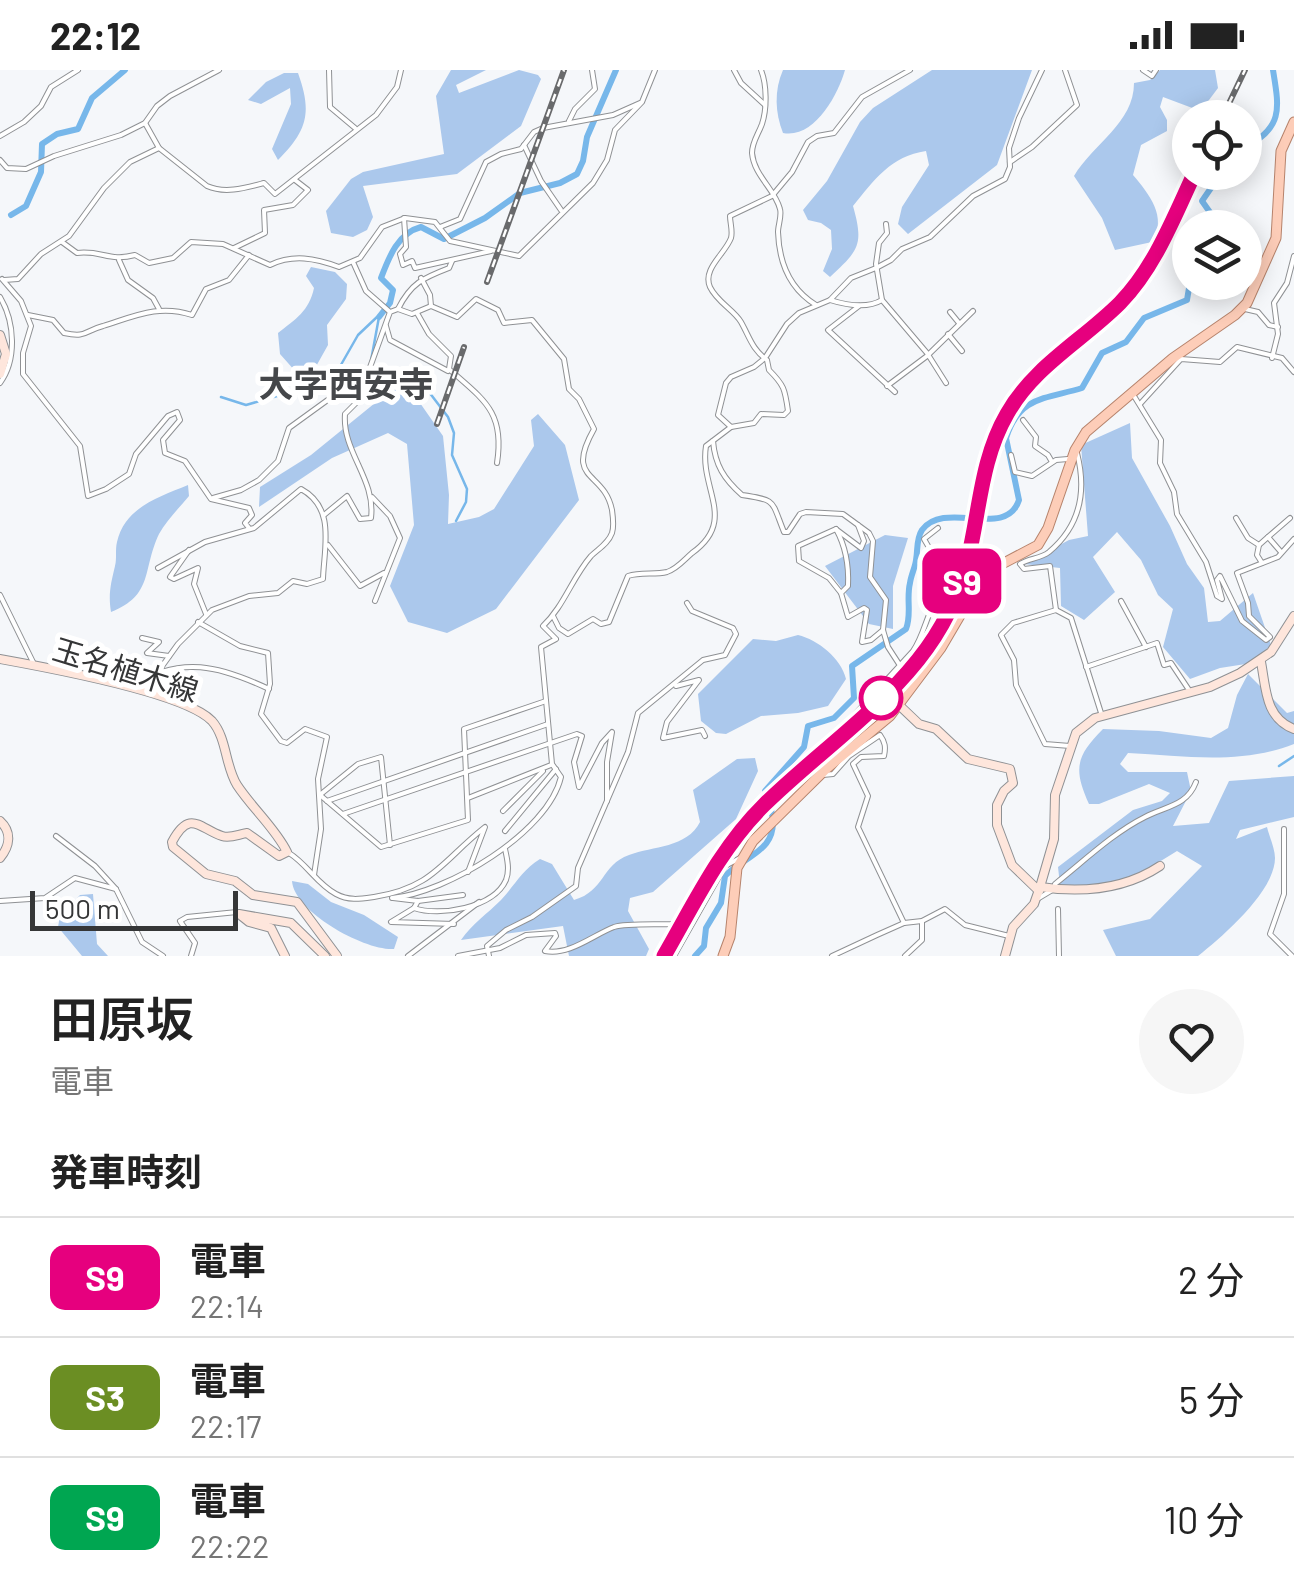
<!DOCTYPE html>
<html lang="ja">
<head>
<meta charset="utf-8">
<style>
  :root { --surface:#fff; --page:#f6f6f6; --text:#222; --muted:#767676; --line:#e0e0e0 }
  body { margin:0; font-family:Barlow,"Noto Sans JP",sans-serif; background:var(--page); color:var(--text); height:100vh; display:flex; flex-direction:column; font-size:38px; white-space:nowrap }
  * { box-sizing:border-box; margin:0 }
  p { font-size:32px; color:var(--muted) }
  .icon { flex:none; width:55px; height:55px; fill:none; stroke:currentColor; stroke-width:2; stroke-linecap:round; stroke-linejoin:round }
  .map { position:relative; height:886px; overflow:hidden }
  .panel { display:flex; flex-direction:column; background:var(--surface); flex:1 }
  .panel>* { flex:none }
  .badge { padding:0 20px; border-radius:15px; font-size:35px; line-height:65px }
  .tools { position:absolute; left:1172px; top:30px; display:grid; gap:20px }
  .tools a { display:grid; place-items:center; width:90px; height:90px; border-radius:50%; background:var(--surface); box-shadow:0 5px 25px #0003; font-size:50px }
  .scale { position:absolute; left:30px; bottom:25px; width:208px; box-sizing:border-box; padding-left:10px; border:5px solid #353637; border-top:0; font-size:28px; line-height:35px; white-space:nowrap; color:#353637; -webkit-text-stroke:8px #fff; paint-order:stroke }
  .map>.badge { position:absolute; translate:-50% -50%; box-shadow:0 0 0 5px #fff }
  h2 { padding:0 50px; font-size:38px; line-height:90px }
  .round { display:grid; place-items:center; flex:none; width:105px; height:105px; border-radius:52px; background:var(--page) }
  .overview { display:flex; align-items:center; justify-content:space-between; height:170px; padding:0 50px }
  h1 { font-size:48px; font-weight:600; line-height:75px }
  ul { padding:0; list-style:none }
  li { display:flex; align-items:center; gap:30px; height:120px; padding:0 50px; border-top:2px solid var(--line) }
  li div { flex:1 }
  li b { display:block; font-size:38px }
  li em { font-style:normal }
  li .badge { min-width:110px; font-weight:700; text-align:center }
  .status { display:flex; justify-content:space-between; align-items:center; height:70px; padding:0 50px; background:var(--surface); direction:ltr }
  .status svg { height:28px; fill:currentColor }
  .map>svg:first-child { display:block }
  .green { fill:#abc8ec }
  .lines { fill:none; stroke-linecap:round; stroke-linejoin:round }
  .stream { stroke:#77b7ea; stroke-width:2.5 }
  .river { stroke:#77b7ea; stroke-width:6 }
  .street-tunnel { stroke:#cfd0d3; stroke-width:4; stroke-dasharray:4 2; stroke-linecap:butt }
  .street-casing { stroke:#8f9194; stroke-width:6 }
  .secondary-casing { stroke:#8f9194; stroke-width:10 }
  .primary-casing { stroke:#b6836c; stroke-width:11 }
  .street { stroke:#fff; stroke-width:4 }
  .secondary { stroke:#fee6dc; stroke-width:8 }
  .primary { stroke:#fdcdb8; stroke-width:9 }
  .rail-casing { stroke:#696a6c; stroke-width:6 }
  .rail { stroke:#fff; stroke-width:2.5; stroke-dasharray:8; stroke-linecap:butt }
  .line-casing { stroke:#fff; stroke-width:22 }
  .line { stroke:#e6007e; stroke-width:15 }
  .stop-dot { fill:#fff; stroke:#e6007e; stroke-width:5 }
  .labels { text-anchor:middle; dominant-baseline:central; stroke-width:10; stroke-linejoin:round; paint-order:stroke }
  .street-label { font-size:30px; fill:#353637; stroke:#fff }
  .quarter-label { font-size:35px; font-weight:bold; fill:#45474a; stroke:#fff }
</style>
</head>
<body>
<div class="status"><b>22:12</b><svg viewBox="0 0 49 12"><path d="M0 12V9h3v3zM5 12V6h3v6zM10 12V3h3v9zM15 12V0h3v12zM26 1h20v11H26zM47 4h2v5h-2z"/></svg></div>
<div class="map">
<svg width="1294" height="886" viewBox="0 0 1294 886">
  <rect width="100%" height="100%" fill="#f5f7fa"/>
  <g class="green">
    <polygon points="451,0 486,0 456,15 459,23 519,0 538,5 541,9 521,56 457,104 363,116 373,147 367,160 353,167 331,163 326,141 351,109 363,102 444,84 436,26"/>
    <path d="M 783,0 L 845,0 C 838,25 814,69 783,63 C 775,43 774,20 783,0 Z"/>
    <path d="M 932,0 L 1032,0 L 997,95 L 908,164 L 898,154 L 902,137 L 929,95 L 926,81 C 891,86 874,110 853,136 C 864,175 859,180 830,207 L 823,201 L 832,179 L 831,160 L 821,153 L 808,150 L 803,140 L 827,111 L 860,52 L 873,38 Z"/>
    <path d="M 1160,0 L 1215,0 L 1218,18 L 1206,34 L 1195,39 L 1163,27 L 1160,37 L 1167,50 L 1167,61 L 1141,75 L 1133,105 C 1149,124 1168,147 1152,172 L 1115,180 L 1102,148 L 1074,106 C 1093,74 1134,53 1134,13 L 1150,10 Z"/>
    <path d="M 284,3 L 298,3 C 312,42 308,60 278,90 L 272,79 L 291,34 L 290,18 L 261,34 L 248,30 L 266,12 Z"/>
    <path d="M 311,197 L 335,202 L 347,214 L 346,229 L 327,255 L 328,275 L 314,300 L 296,302 L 280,284 L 278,263 C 296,249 309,241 314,218 L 306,206 Z"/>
    <polygon points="391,320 411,320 443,366 449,425 448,454 479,447 494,439 534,376 531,350 538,344 565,375 579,430 496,539 447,563 408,552 390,516 414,455 407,374 388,363 332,388 259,437 260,417 311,385"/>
    <polygon points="1130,353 1132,388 1170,456 1187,494 1204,518 1208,552 1220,551 1253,523 1271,575 1252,593 1220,598 1190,609 1163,577 1173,539 1158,525 1141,490 1117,462 1093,487 1115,522 1084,550 1061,536 1060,498 1024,494 1069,470 1088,466 1081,375"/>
    <path d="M 188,415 L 189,426 C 179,438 166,451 159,464 C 142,500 154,525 111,542 C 108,524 111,513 115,496 C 117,488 115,480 117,472 C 125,437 159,427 188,415 Z"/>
    <polygon points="885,465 908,468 893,516 893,559 869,554 825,496"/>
    <path d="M 798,565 C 818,570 841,588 846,609 L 828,636 L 798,643 L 761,646 L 726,664 L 716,663 L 701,651 L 698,624 L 753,569 L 776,571 Z"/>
    <path d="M 1248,604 L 1287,643 L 1294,641 L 1294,674 C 1240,695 1185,686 1128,683 L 1120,694 L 1128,702 L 1187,702 L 1191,721 L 1173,756 L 1209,753 L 1229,711 L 1294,706 L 1294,747 L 1240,760 L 1236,769 L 1267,757 C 1269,766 1275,778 1275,788 C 1275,821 1223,866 1198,886 L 1116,886 L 1103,860 L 1150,849 L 1202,796 L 1177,781 C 1135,808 1110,818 1060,815 L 1058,797 L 1133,740 L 1162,731 L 1170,723 L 1149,714 L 1099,734 L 1089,734 C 1073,699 1076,686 1103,659 L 1159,661 L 1211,668 L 1228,658 L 1237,625 Z"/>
    <path d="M 755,688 L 758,701 L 736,749 L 653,822 L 630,828 L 628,841 L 649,879 L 646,886 L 569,886 L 563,856 L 461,870 C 472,854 487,844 501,830 C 515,815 522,800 540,789 L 552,794 L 574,830 C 605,821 601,795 629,785 C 653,776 687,778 700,752 L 693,720 L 737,689 Z"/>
    <path d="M 292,811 L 308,814 L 331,832 L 364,845 L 398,867 L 394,879 C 365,881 294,842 292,811 Z"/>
    <polygon points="93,824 97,874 108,886 82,886 58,857 60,846 80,825"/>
  </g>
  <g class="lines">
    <g class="stream">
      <polyline points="379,247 370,296 429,322 448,347 454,363 452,385 467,419 466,432 456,451"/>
      <polyline points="221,327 246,335 291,322 319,318 338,300 358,265 377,247"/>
      <polyline points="1279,696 1294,686"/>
    </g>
    <g class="river">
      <path d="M 1245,77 C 1284,58 1279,37 1273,0"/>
      <polyline points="11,145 26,136 41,102 42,74 57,64 78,59 92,28 125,0"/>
      <polyline points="1221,158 1202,131 1222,102"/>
      <path d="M 379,247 L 390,233 L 393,220 L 381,208 C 389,187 398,163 421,157 L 444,169 L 485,148 L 520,123 L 560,113 L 577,104 L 583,91 L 587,67 L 616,0"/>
      <path d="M 695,886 L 704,876 L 706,858 L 721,833 L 725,806 C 744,786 779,781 772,744 C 771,736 766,729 765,721 L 804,677 L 808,656 L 834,648 L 854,628 L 852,596 L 906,559 C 912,544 906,529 910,513 C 911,505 915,498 916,490 C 918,480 916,469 922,460 C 945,429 1006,470 1019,430 L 1006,368 C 1019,326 1046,329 1082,318 L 1102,283 L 1126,272 L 1144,248 L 1187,230 L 1190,212"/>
    </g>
    <g class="street-tunnel">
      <polyline points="1100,248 1103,252"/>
      <polyline points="673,854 686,861"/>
    </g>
    <defs>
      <g id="street">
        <polyline points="329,0 330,37 355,58"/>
        <polyline points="734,0 741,13 765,35"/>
        <path d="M 761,0 C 767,15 767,39 762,54 C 758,65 752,72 752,83 C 754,106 775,119 780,139 C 782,146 778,155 778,162 C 779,192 790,219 816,235"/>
        <path d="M 910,0 L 862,27 L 834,63 L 817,66 L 808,72 L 792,102 L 772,126 L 730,146 C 730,153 733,161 731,168 C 725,184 702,199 710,217 C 717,232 734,240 741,252 C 750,268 752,279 767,290 L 769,300 C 784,315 785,319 788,341 L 784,345 L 761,344 L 754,353 L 731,357 L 718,345 L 726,313 L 731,307 L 754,297 L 765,288 L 787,254 L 799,243 L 830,230 L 851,208 L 876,198 L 891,190 L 902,179 L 930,167 L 973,126 L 1005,109 L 1010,97 L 1009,78 L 1019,48 L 1042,0"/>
        <polyline points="1143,0 1152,6 1156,0"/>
        <polyline points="569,51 575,39 595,19 592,0"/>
        <path d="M 145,53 L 159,78 L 207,116 C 225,124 245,118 264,113 L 275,124 L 376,45 L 397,17 L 401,0"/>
        <polyline points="0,66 24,52 41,36 51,17 78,0"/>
        <polyline points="524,75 541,111 561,140"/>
        <polyline points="0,90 7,98 26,99 54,86 121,65 145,53 157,36 170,26 219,0"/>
        <polyline points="1010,92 1032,77 1077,35 1065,0"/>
        <polyline points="404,148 406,177 400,184 403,195 412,191 415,198 491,181"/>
        <polyline points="886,154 887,163 879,173 876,194 882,230 927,283 946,313"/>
        <polyline points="440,157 460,149 486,92 501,84 521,79 534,62 543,58 613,45 640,33"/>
        <path d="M 62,172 L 77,183 C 102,180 109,192 135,185 L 149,193 L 173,188 L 191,172 L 223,174 L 270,195 C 293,184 315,188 339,197 L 360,188 L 382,157 L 405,148 L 435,152 L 450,171 L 519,186 L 593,113 L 607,90 L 615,60 L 642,32 L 655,0"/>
        <polyline points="234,178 265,163 264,140 293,135 308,120 295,110"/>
        <polyline points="119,190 128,210 153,228 159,239"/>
        <polyline points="353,192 366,221 390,242"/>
        <polyline points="421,208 430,225 431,236"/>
        <polyline points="2,209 21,231 31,256 23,283 23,304 80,376 88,426 106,419 129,404 136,384 168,346 177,342 180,350 163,370 165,383 185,391 211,429 249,438 252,445 245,453 249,458"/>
        <polyline points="4,210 18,209 41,184 69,166 104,118 130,92 159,78"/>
        <path d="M 0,227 C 15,252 17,290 0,313"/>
        <path d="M 830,230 C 846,235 867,239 882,230"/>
        <polyline points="859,236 828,260 895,322"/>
        <polyline points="1245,239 1258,242 1269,255 1278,257"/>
        <polyline points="950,242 959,253"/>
        <path d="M 417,243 L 429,264 L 451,286 L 449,299 C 484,330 505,342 497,393"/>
        <path d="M 28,245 L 53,250 L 64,263 C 87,268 84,261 103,256 C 135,246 159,234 192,245 L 206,219 L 229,210 L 249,185"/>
        <polyline points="386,256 390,270 448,301"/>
        <polyline points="948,264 962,281"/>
        <polyline points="1272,288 1278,264 1274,233 1287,213 1294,186"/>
        <polyline points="887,316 927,286 973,241"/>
        <polyline points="1134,326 1161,370 1160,393 1174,422 1177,444 1206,492 1217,526 1222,529 1217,510 1220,506 1242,551 1266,570 1270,567 1249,546 1248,533 1237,503 1278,487 1294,469"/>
        <polyline points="1140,334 1181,289 1220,292 1237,277 1282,288 1294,302"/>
        <polyline points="1023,350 1036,367 1035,376 1048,385 1052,392"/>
        <path d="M 713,371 C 715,395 724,409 742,425 C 777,430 771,430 784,462 L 788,462 L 800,444 L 806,442 L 843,444 L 869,463 L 873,471 L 870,507 L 886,530 L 883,560 L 888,577 L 899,594"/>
        <polyline points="1011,385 1015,402 1032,406 1056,390 1068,389"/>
        <polyline points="372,427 390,446 400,468 375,531"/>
        <polyline points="213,428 241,420 259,410 278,391 289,358 369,300"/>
        <path d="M 324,445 L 347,426 L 360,449 L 371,448 C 376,409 342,382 345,344 L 373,316 L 369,300 L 390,242 L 398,239 C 411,213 423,208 449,198 L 452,191"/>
        <polyline points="1236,448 1248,468 1259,475 1268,467"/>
        <polyline points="836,459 798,476 799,491 829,508 841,523 848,547 864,538 867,540 862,572 871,570 883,560"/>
        <path d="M 836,459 C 846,477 849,495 848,516 L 841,523"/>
        <polyline points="837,460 861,478 864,471 858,455"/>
        <polyline points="328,475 360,516 384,503"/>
        <polyline points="1259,475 1257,485 1262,493"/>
        <polyline points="189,480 170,507 174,509 198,498 194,514 206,544"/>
        <polyline points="1281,482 1268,467 1290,448"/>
        <polyline points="938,493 924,469 938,458"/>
        <polyline points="0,525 33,592"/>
        <path d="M 937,525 C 931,503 937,492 957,481"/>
        <polyline points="1121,531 1146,577"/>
        <path d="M 1056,540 L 1050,496 L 1024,499 L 1020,494 C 1029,488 1040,489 1049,482 C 1080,456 1087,422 1077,383"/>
        <polyline points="1056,540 1013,553 1001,565 1014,590 1016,615 1045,674 1070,676"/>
        <polyline points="1056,540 1071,548 1102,646"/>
        <path d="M 553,546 L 559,558 L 568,564 L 593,549 L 601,554 L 609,552 L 628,506 C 641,502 655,505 667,502 C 677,499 685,489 692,483 C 738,450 699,419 706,376 L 731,357"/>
        <polyline points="198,552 240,576 268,583 270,614 261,644 281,671 287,673 305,659 327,667 318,709 321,759 314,805"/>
        <polyline points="142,568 159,572 147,583 169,586"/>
        <polyline points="1086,597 1157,573 1164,595 1171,593 1191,623"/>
        <path d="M 155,606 L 178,574 L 212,540 L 249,526 L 278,523 L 293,511 L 307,514 L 323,509 C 324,477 336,438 301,419 L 254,458 L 205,472 L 158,498"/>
        <path d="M 132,616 C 181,585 220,596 269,619"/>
        <polyline points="676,616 699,610 667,652 663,668 702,660 705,666"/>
        <path d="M 825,700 L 822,680 L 913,581 C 926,563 927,536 944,521 C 953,512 970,508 982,502"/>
        <path d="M 823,705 L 833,704 L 849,686 L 880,665 C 885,672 886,677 884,686 L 861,687 L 853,694 L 868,726 L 858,757 L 904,853"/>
        <polyline points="321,724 358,694 381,687 390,775"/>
        <polyline points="320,725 381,777 468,750 464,659 546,631"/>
        <polyline points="468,728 551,695"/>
        <polyline points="327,731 548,654"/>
        <polyline points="503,741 543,701"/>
        <polyline points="343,744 577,664 582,666 574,692 579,717 602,673 612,662 607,692 607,731"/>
        <polyline points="1284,759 1284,824 1270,864 1292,886"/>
        <polyline points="505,761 556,699"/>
        <polyline points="56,766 95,796 116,819 142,872 163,886"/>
        <path d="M 289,783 C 307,794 317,814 336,824 C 349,831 360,829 374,827 C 433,818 443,790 485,757 L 468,802"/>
        <path d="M 392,828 C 446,823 548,763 561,707 L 552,694 L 541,577 L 556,569 L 543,556 C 564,536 572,508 591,486 C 598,479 608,474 612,463 C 614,457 613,447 612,440 C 604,400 564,412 594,359 L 579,329 L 569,319 L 564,289 L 532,250 L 504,253 L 498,240 L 476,229 L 457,247 L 431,236 L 412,244 L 398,239"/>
        <polyline points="393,828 418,831 463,825"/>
        <path d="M 1039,828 L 1054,819 L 1055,814 C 1084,791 1113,763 1145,747 C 1166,736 1187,736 1196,712"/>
        <polyline points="0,831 45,828 75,808 116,819"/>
        <polyline points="418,831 414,838 391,852 454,854"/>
        <path d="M 414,838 C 439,847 494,838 506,810 C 510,800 507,788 505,779"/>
        <polyline points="1058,839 1059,886"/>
        <polyline points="191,886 195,873 180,851 187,847 237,842"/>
        <polyline points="408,886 479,832"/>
        <path d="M 458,886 L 500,878 L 526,865 L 555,863 L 556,866 L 545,881 C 569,886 593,865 614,857 C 627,853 657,855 673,854"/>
        <polyline points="489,886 487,876 506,860 532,847 576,816 578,798 628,682 638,643 703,590 725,585 736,564 733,558 692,541 687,533"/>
        <polyline points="674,886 725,796 742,787"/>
        <polyline points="832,886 877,865 904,853 922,851 945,839 965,855 1009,866"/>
        <polyline points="905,886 922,870 922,851"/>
      </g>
      <g id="secondary">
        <polyline points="0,265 6,284 0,304"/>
        <path d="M 0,589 C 44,597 184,622 212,651 C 227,668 225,696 237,715 C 252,738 276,759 287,782 L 279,786 L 247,763 C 239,764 230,769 222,766 C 200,759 190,738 172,772 L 173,777 L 206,804 L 235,811 L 253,825 L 297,832 L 337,886"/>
        <path d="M 1261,592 C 1266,618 1265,648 1294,659"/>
        <polyline points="899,635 919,654 936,659 968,689 1010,699 1013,713 1004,721 997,735 997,755 1012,795 1039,821"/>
        <path d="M 0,751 C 12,762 10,776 0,788"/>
        <path d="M 1040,817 C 1082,823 1124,820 1160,796"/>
        <polyline points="285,886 271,858 249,852 239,844 291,853 325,886"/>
        <polyline points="1005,886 1013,857 1034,834 1040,817 1054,769 1055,725 1076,663 1095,648 1210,617 1240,603 1271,582 1294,546"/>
      </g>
      <polyline id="primary" points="723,886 730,867 737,798 753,771 825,700 890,646 941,578 985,503 1038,475 1048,458 1075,380 1086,362 1173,288 1235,245 1247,233 1276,168 1281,81 1294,52"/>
    </defs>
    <use href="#street" class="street-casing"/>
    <use href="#secondary" class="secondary-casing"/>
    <use href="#primary" class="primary-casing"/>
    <use href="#street" class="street"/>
    <use href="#secondary" class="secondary"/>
    <use href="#primary" class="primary"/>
    <defs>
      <g id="rail">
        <polyline points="1222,48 1245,0"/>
        <polyline points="487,212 564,0"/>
        <polyline points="437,354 464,277"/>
        <path d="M 664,886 C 692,839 716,787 754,746 C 805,691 871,649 918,590 C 943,558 961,521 970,481 C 980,434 982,387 1007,344 C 1034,296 1082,271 1120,233 C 1155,197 1174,147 1195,102"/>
      </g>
    </defs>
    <use href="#rail" class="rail-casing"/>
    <use href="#rail" class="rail"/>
  </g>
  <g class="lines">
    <defs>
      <path id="line" d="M 664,886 C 694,834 721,777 764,735 C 814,686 874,645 918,590 C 942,560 959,526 968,489 C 980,439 981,389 1007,344 C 1034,296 1082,271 1120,233 C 1155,197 1174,147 1195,102"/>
    </defs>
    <use href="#line" class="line-casing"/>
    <use href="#line" class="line"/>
  </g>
  <circle class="stop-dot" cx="881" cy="628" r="20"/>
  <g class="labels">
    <g class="street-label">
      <text transform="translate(126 599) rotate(17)">玉名植木線</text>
    </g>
    <g class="quarter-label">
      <text x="346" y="313">大字西安寺</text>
    </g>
  </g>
</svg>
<div class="tools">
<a><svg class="icon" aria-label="locate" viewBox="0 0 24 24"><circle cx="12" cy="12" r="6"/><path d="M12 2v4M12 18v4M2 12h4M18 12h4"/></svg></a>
<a><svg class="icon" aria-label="layers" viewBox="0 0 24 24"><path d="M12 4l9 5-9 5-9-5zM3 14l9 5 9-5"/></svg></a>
</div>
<div class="scale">500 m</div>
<b class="badge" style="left:962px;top:511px;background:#e6007e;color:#fff">S9</b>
</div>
<section class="panel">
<div class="overview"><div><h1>田原坂</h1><p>電車</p></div><a class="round"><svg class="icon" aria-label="heart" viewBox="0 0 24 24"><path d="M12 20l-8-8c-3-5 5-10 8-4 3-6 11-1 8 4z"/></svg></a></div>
<h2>発車時刻</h2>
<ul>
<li><span class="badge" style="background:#e6007e;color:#fff">S9</span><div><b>電車</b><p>22:14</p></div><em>2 分</em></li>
<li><span class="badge" style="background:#6b8e23;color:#fff">S3</span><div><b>電車</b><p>22:17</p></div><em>5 分</em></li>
<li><span class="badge" style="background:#00a651;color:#fff">S9</span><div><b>電車</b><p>22:22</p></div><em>10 分</em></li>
</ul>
</section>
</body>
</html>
